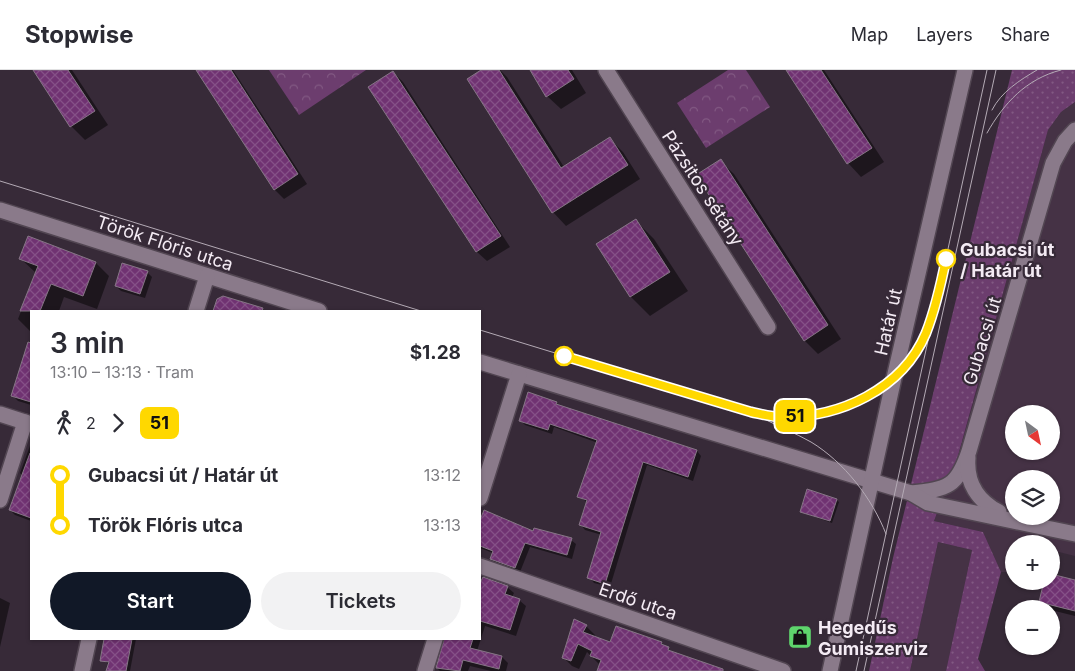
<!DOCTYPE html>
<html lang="en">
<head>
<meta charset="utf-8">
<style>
  :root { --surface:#fff; --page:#f2f2f3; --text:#2b2b33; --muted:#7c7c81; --line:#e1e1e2; --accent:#111827 }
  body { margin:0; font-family:Inter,sans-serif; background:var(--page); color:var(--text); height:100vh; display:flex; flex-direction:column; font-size:19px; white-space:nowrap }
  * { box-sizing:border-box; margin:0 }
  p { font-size:16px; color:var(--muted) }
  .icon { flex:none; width:28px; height:28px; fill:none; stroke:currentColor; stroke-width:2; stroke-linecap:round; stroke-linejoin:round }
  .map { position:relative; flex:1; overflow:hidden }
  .side { position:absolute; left:30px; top:240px; width:451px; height:330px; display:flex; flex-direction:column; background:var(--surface); border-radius:0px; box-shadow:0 1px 4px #0004 }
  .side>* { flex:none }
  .badge { padding:0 10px; border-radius:8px; font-size:18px; line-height:32px }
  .needle { width:32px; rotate:147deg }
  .fabs { position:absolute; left:1005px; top:335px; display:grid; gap:10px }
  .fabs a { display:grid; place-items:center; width:55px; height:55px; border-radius:50%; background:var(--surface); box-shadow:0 1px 4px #0004; font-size:25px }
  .map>.badge { position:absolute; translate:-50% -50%; box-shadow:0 0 0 2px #fff }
  .legs { display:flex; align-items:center; gap:8px; height:55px; padding:0 20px; font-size:16px }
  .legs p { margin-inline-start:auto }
  .summary { display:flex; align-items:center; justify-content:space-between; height:85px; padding:0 20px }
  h1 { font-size:28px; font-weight:600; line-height:38px }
  .action { display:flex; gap:10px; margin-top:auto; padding:10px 20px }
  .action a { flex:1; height:58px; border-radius:30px; background:var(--accent); color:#fff; font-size:20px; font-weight:600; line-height:58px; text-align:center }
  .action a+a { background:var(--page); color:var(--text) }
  ul { padding:0 20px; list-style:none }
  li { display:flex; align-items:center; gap:18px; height:50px; font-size:19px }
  li i { display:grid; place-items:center; width:8px; height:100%; margin:0 6px; background:currentColor }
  li i::after { content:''; width:12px; height:12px; margin:-6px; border:4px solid; border-radius:50%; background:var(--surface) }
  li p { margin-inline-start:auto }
  li:first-child i { background:linear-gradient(#0000 50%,currentColor 0) }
  li:last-child i { background:linear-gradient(currentColor 50%,#0000 0) }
  header { display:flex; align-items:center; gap:30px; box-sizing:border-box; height:70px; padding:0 25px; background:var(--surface); border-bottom:1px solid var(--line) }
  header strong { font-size:24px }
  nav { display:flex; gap:28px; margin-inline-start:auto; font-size:18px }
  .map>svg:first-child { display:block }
  .built { fill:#453245; fill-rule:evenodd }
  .grass { fill:url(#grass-dots) }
  .park { fill:url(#park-crowns) }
  .shadow { fill:#0007 }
  .building { fill:url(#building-cross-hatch); stroke:#867686 }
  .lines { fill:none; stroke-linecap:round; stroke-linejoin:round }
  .street-casing { stroke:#524652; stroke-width:18 }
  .secondary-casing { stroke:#524652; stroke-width:18 }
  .street { stroke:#8a7a8a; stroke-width:15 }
  .secondary { stroke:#8a7a8a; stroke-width:15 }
  .tram { stroke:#b4aab5; stroke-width:1 }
  .line-1-casing { stroke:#fff; stroke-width:11 }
  .line-1 { stroke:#ffd800; stroke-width:8 }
  .stop-1-dot { fill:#fff; stroke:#ffd800; stroke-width:2.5 }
  .labels { text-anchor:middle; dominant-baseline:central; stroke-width:4.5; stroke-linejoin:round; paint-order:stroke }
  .street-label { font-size:18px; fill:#f4ebf4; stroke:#372a38 }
  .stop-label { font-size:18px; font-weight:bold; fill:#f4ebf4; stroke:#372a38; text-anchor:start }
  .poi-label { font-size:18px; font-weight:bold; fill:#f4ebf4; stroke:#372a38; text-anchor:start }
</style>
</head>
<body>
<header>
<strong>Stopwise</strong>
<nav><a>Map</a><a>Layers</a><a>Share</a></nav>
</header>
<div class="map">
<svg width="1075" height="601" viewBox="0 0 1075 601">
  <defs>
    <pattern id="grass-dots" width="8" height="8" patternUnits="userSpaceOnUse" patternTransform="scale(1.25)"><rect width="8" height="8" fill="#6c3d6e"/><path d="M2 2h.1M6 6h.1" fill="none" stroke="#825983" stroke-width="1.8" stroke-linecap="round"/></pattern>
    <pattern id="park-crowns" width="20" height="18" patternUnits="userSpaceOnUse" patternTransform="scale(1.25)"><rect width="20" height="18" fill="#6c3d6e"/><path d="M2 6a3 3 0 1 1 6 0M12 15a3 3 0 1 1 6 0" fill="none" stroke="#825983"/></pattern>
    <pattern id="building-cross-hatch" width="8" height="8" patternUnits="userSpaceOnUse" patternTransform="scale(1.25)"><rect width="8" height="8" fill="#703272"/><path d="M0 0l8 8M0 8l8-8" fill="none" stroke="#855087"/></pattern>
  </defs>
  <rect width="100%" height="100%" fill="#372a38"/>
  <g class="built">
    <path d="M 1075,32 L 1075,486 L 1051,480 L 1051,474 L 1014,474 L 1014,502 L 1001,502 L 983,462 L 934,451 L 956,393 L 1048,60 L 1061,42 ZM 1014,344 L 1051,344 L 1051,381 L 1014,381 ZM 1014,409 L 1051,409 L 1051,446 L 1014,446 Z"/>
    <polygon points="938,472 972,480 946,601 910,601"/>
  </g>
  <polygon class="grass" points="1012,0 1075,0 1075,32 1061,42 1048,60 956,393 934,451 983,462 1001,502 978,589 985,601 946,601 972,480 938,472 910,601 869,601 893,488"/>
  <g class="park">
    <polygon points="269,0 366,0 299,45"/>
    <polygon points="728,0 746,0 770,37 706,78 677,33"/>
  </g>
  <g class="shadow">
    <polygon points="35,0 72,0 108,55 85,70 71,56"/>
    <polygon points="197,0 233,0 307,114 284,129 274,119"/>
    <polygon points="483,0 500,0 507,7 564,97 610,69 623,82 640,109 566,156 553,142"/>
    <polygon points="531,0 572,0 586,23 561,39 547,26"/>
    <polygon points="787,0 824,0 884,92 861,107 848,93"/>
    <polygon points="393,2 403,12 510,177 487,191 477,182 370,17"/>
    <polygon points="720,91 734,104 841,269 818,284 804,270"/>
    <polygon points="635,150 654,169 688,221 650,246 631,227 598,175"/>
    <polygon points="21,189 96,193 109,206 97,239 64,227 59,241 31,241 31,262 18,249 36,203"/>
    <polygon points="147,202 152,207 145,228 121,221 116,216"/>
    <polygon points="27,281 31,282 31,335 18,331 13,326"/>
    <polygon points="556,333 560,337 697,381 701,386 693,411 647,395 610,517 594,513 590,508 602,465 585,460 581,455 588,433 579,426 598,373 554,357 552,364 525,355 521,351"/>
    <polygon points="31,373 31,451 15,445 10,440 23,406 20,403"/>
    <polygon points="836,430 839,432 832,453 801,442"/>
    <polygon points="480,454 571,470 576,474 572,489 530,477 520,502 496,494 491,489 493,483 480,478"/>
    <polygon points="1075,511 1075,546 1047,539 1040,532"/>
    <polygon points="480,517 507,517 514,523 512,527 519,530 526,536 516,566 485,556 477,581 502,587 508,593 506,601 491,601 470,596 468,601 440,601 437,598 445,569 480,569"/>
    <polygon points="0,528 10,533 0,577"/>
    <polygon points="586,556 595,565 594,567 611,573 661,573 673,583 600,595 587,582 579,599 572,596 563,587"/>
    <polygon points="105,569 136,569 130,601 107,601 109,594 102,590"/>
  </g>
  <g class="building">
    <polygon points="33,0 68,0 95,41 70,57"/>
    <polygon points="196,0 231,0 298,104 274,120"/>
    <polygon points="481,0 499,0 561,98 610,67 628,95 552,143 467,9"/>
    <polygon points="530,0 568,0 574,9 546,27"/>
    <polygon points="786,0 821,0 872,78 847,94"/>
    <polygon points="393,1 501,166 476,182 368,17"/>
    <polygon points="721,89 828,255 804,271 696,105"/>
    <polygon points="636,149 670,202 630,227 596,174"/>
    <polygon points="28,166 96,192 83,226 51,214 40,241 20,241 38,196 19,189"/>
    <polygon points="122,193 148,201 140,224 115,216"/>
    <polygon points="223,226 263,238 262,241 213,241 217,229"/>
    <polygon points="28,272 31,273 31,332 11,326"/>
    <polygon points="528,322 557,332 556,334 697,380 688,407 643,392 605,514 587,508 601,462 579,455 587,430 577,427 597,370 550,354 548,360 519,351"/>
    <polygon points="30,383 31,384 31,448 9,440"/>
    <polygon points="807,419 837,429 830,451 800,442"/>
    <polygon points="484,440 533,461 534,458 572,468 567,485 525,473 515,498 490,489 493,481 480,476 480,450"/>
    <polygon points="1051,504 1075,510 1075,541 1039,532 1044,511 1051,511"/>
    <polygon points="483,507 508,516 505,524 520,529 510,560 480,551 480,513"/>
    <polygon points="574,549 587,555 583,562 610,572 616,556 662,572 661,574 669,577 668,580 723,599 723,601 597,601 601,590 590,586 592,581 578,574 571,591 562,588"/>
    <polygon points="104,569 132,569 126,601 106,601 109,592 100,591"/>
    <polygon points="444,569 473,569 470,578 502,586 499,599 463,590 460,601 436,598"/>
  </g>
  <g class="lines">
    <defs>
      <g id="street">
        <polyline points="606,0 768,257"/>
        <polyline points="0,140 319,241"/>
        <polyline points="196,241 207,206"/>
        <path d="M 480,292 L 911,423 C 948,419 957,417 969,381 L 1053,93 L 1065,71 L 1075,60"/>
        <polyline points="0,344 31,354"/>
        <path d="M 968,388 C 966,413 978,431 999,442"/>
        <polyline points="911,423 928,433 1075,464"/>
        <polyline points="480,428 519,304"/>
        <polyline points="0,430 25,352"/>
        <polyline points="480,496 783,601"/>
        <polyline points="82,601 89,569"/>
        <polyline points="425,601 435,569"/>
      </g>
      <polyline id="secondary" points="830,601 894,308 965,0"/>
    </defs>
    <use href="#street" class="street-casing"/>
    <use href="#secondary" class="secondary-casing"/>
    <use href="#street" class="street"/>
    <use href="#secondary" class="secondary"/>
    <g class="tram">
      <path d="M 992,40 C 1001,22 1020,10 1037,0"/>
      <path d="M 987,63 C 1004,33 1026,9 1061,0"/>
      <polyline points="0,111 421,241"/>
      <path d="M 480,260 L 751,343 C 808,352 871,341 908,292 C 915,282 923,271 927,259"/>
      <path d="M 762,348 C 778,356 795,363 811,372 C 844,392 872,428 886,464"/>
      <polyline points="856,601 987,0"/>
      <polyline points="864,601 996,0"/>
    </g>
  </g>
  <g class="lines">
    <defs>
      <path id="line-1" d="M 564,286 L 751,342 C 761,344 771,347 781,347 C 839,348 902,320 926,263 C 935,240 941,214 946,189"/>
    </defs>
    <use href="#line-1" class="line-1-casing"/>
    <use href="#line-1" class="line-1"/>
  </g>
  <defs>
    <symbol id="shop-square" viewBox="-11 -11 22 22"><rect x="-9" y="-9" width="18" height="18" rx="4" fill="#5ed56c" stroke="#372a38"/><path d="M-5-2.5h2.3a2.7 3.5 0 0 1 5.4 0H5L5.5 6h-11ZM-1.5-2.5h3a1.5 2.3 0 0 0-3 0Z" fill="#111"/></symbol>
  </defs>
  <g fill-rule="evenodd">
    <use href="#shop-square" x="786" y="553" width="28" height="28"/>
  </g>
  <g class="stop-1-dot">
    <circle cx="946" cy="189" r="9"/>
    <circle cx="564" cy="286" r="9"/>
  </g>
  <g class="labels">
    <g class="street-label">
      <text transform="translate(703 118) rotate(57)">Pázsitos sétány</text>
      <text transform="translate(165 173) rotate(18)">Török Flóris utca</text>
      <text transform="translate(888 252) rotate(-77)">Határ út</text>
      <text transform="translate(982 271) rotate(-73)">Gubacsi út</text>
      <text transform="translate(638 531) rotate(19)">Erdő utca</text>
    </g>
    <g class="stop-label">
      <text x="960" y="179">Gubacsi út<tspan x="960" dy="21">/ Határ út</tspan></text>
    </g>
    <g class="poi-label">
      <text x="818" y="557">Hegedűs<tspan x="818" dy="21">Gumiszerviz</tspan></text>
    </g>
  </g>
</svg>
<div class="fabs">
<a><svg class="needle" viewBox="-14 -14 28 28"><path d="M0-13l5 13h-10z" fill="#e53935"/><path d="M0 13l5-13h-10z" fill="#7c7c81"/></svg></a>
<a><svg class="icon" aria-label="layers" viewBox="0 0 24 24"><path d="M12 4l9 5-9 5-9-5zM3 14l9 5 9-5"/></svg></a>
<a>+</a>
<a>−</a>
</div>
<b class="badge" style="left:795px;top:346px;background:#ffd800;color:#111">51</b>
<section class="side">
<div class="summary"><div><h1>3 min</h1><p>13:10 – 13:13 · Tram</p></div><b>$1.28</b></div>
<div class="legs"><svg class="icon" aria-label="walk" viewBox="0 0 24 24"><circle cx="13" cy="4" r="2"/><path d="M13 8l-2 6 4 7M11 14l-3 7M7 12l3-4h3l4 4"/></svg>2<svg class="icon" aria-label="forward" viewBox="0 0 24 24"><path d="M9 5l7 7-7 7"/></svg><b class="badge" style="background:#ffd800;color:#111">51</b></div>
<ul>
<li><i style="color:#ffd800"></i><b>Gubacsi út / Határ út</b><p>13:12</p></li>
<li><i style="color:#ffd800"></i><b>Török Flóris utca</b><p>13:13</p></li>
</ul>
<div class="action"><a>Start</a><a>Tickets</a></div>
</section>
</div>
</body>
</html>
